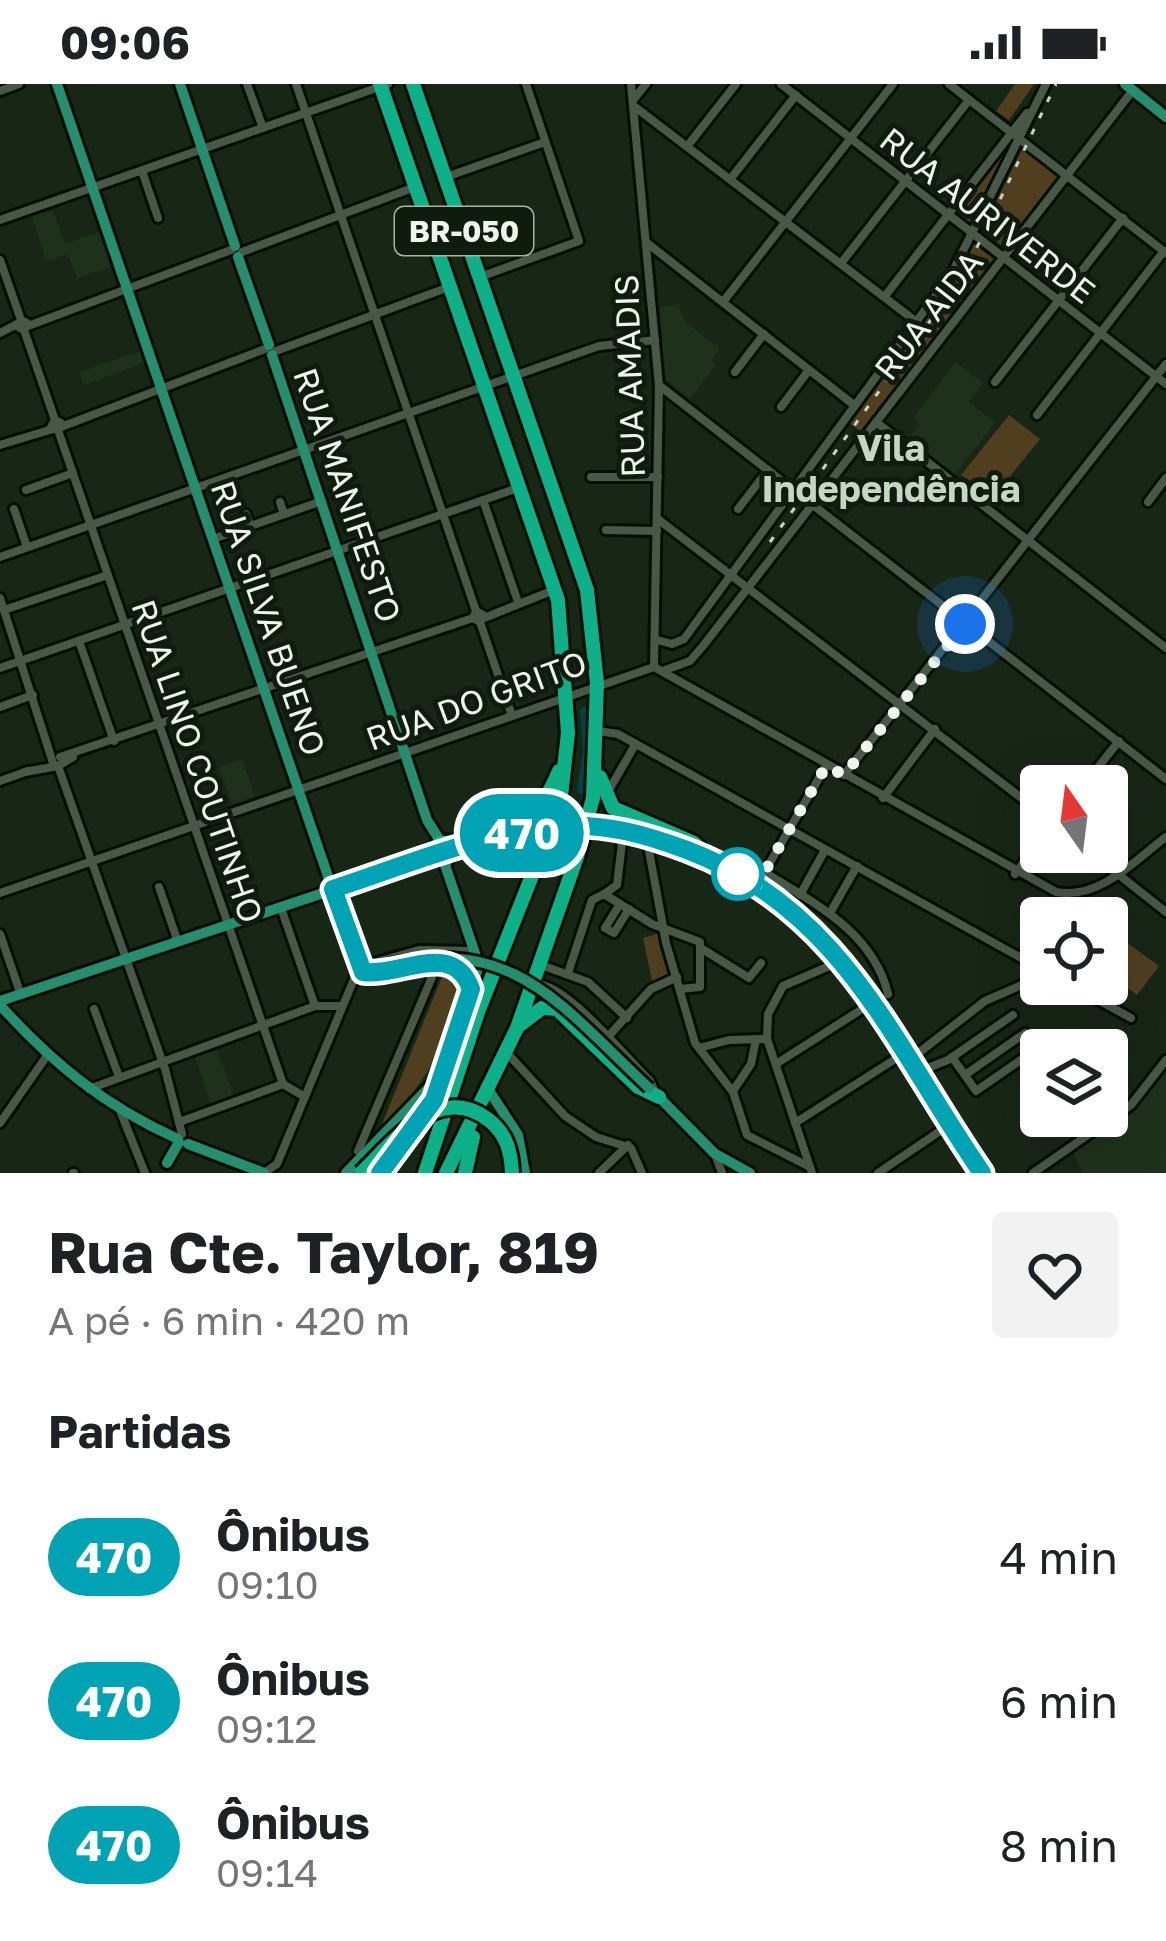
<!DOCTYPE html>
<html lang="pt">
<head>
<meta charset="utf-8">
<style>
  :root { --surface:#fff; --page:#f2f2f2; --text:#202124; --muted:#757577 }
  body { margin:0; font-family:"Golos Text",sans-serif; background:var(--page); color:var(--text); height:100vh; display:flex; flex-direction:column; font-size:45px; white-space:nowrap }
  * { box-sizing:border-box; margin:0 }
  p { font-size:39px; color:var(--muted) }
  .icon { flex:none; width:66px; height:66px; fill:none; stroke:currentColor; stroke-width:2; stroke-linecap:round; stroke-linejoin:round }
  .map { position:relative; height:1089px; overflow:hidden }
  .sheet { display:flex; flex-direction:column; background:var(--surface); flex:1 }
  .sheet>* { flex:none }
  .badge { padding:0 24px; border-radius:39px; font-size:42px; line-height:78px }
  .needle { width:78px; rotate:346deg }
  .fabs { position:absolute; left:1020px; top:681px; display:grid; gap:24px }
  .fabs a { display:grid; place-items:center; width:108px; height:108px; border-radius:12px; background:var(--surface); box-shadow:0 12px 48px #0002; font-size:60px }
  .you { position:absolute; width:60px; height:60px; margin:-30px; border:9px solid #fff; border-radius:50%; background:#1a73e8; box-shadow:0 0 0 18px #1a73e833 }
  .map>.badge { position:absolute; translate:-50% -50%; box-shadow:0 0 0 6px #fff }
  h2 { padding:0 48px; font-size:45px; line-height:108px }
  .round { display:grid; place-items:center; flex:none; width:126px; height:126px; border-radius:12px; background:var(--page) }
  .head { display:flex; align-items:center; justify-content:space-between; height:204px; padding:0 48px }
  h1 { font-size:57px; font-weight:700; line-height:90px }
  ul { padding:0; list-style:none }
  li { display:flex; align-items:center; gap:36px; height:144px; padding:0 48px }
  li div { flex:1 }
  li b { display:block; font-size:45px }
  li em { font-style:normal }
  li .badge { min-width:132px; font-weight:700; text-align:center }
  .status { display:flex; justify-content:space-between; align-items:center; height:84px; padding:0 60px; background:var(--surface); direction:ltr }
  .status svg { height:33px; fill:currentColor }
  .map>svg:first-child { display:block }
  .built { fill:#1f311c }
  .green { fill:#4f3f1f }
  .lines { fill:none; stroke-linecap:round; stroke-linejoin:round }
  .river { stroke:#034345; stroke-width:10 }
  .minor-casing { stroke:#040f03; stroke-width:14 }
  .major-casing { stroke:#040f03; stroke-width:16 }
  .highway-casing { stroke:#040f03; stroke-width:20 }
  .minor { stroke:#495846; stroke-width:8 }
  .major { stroke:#268d6e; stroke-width:10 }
  .highway { stroke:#0fb088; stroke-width:14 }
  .rail { stroke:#c9d3c7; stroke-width:3; stroke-dasharray:6 12; stroke-linecap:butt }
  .major-bridge-casing { stroke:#040f03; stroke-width:16; stroke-linecap:butt }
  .highway-bridge-casing { stroke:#040f03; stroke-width:20; stroke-linecap:butt }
  .major-bridge { stroke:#268d6e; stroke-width:10 }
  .highway-bridge { stroke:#0fb088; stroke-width:14 }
  .line-casing { stroke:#fff; stroke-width:27 }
  .line { stroke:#00a3b4; stroke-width:18 }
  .walk { stroke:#edf6eb; stroke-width:12; stroke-dasharray:0 21.6 }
  .stop-dot { fill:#fff; stroke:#00a3b4; stroke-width:6 }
  .labels { text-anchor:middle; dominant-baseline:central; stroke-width:10; stroke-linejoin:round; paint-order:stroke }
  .shield { fill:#0f1c0d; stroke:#aab5a8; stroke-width:3 }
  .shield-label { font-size:30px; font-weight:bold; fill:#edf6eb }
  .street-label { font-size:33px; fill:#edf6eb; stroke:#0f1c0d }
  .neighbourhood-label { font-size:36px; font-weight:bold; fill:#c5d7c2; stroke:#0f1c0d }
</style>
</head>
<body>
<div class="status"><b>09:06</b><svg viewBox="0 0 49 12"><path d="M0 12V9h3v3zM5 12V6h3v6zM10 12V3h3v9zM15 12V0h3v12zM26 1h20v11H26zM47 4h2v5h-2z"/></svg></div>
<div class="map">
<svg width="1166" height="1089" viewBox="0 0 1166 1089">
  <rect width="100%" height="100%" fill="#182616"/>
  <g class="built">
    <polygon points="53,126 65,160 99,148 111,183 77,194 68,170 46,177 32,133"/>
    <polygon points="679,220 684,237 720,265 711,276 716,281 690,315 665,295 660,223"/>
    <polygon points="140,267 144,279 84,301 79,288"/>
    <polygon points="956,278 983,299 969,318 995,339 955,390 909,354 920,340 913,334"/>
    <polygon points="242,675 255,712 232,720 219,683"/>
    <polygon points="217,966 234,1012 211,1020 195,973"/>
    <polygon points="1166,977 1166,1089 1083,1089 1071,1063 1151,998"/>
  </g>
  <g class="green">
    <polygon points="1015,0 1034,0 1009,36 996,27"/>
    <polygon points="1007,61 1010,65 974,142 954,127"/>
    <polygon points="1023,63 1060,93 1006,165 982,146"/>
    <polygon points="972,158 997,178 862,348 849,339 934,224 946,231 953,222 942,213"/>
    <polygon points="1009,331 1040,355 992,415 961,391"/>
    <polygon points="1107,844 1159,882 1137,911 1107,889"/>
    <polygon points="663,848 676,893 653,902 643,854"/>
    <path d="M 444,888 L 456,893 C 475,925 411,1022 382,1040 Z"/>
  </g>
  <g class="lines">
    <polyline class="river" points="582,705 588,667 585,628"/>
    <defs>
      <g id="minor">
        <polyline points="247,0 263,44"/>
        <polyline points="296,0 476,527 473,534 480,538 483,531 476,527"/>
        <polyline points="631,0 659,302 654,583"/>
        <polyline points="781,0 1166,300"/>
        <polyline points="949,0 1166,169"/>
        <polyline points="0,7 19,0"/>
        <polyline points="634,15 646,0"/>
        <polyline points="635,23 918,239"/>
        <polyline points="689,60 736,0"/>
        <polyline points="142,87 158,134"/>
        <polyline points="446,93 545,58"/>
        <polyline points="732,93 796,11"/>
        <polyline points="0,136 388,0"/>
        <polyline points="647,159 854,321"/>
        <polyline points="242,168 415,103"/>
        <polyline points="0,176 21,236 27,239 24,246 18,243 21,236"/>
        <polyline points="842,178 969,16"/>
        <polyline points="480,193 579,157 526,0"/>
        <polyline points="885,212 1027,29"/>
        <polyline points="723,218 893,0"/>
        <polyline points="28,242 231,166"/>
        <polyline points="24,246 55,336 51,343 58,346 61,339 55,336"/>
        <polyline points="0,249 17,240"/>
        <polyline points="276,267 449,203"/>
        <polyline points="735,288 764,250"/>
        <polyline points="995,298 1123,134"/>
        <polyline points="660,302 792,405"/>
        <polyline points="781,323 809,286"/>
        <polyline points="1037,331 1164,167"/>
        <polyline points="876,338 1166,564"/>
        <polyline points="61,343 265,265"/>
        <polyline points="58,346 283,1000 305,1013"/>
        <polyline points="0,361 53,345"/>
        <polyline points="591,393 658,393"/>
        <polyline points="26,406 73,389"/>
        <polyline points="483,416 518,518"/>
        <polyline points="280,418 284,430"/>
        <polyline points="1148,418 1166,394"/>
        <polyline points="813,421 1166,695"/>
        <polyline points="14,425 27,463"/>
        <polyline points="738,425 768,386"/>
        <polyline points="246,430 250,442"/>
        <polyline points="659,436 1041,729"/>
        <polyline points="606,446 657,447"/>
        <polyline points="213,455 322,417"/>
        <polyline points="0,473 599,262 655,256"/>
        <polyline points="0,514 54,682"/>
        <polyline points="4,526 108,491"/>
        <polyline points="484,534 554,506"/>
        <polyline points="480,538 511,629"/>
        <polyline points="657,556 672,560 684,555 952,189 1046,0"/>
        <polyline points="79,557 114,657"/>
        <polyline points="0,584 518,404"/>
        <polyline points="665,586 690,577 703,562 1133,6"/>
        <polyline points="0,623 33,611"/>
        <polyline points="598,647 618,650 1041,885"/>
        <polyline points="60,673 473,534"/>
        <polyline points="58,682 165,985 182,1050"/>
        <polyline points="25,688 58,682 73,673"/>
        <polyline points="844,691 1166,280"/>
        <polyline points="0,697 28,687"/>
        <polyline points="1083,702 1119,657"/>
        <polyline points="609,706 635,661"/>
        <polyline points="883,714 935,645"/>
        <polyline points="623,750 617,801 604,810 652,840 700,858 700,903 680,905"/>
        <polyline points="647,756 666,859 695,959 733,1008 747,1051 810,1083"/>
        <polyline points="1090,768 1166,828"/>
        <path d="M 764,788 C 814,819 873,848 888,910"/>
        <polyline points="1015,790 1041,755"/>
        <polyline points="757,801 826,682"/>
        <polyline points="159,803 178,858"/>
        <path d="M 0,809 L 654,583 L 1056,808 C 1099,816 1134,777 1166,753"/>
        <polyline points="800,811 825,766"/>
        <polyline points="620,820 605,844 614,849 629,825"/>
        <polyline points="281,824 315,922"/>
        <polyline points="830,829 857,782"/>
        <polyline points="0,850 21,911"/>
        <polyline points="704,866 749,894 761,879"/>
        <polyline points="541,881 588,898 627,934"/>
        <polyline points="568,889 592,816 604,810"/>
        <path d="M 535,900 C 564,897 627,975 650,997 L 655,1008"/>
        <polyline points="1069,900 1131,934"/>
        <polyline points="94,925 118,990"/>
        <polyline points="606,955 651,905 677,893"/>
        <polyline points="699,964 729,956 767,955"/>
        <polyline points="507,969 565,1032 596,1053 631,1064 642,1089"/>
        <polyline points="952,973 976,1007 1035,966"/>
        <polyline points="907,978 985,917 1024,900 1039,884"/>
        <polyline points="776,980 870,920"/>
        <polyline points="915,989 948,976 1013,931"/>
        <polyline points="965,991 1025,949"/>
        <polyline points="89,1005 315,922 342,922"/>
        <polyline points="733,1007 751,980 756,955"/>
        <polyline points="119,1024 145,1089"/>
        <polyline points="182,1037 283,1000"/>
        <polyline points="0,1039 46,973"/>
        <polyline points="795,1039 903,970"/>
        <polyline points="358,1067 438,879"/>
        <polyline points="715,1070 722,1089"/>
        <polyline points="73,1089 74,1089"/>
        <polyline points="264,1089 277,1080 359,883 419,866 473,867"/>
        <polyline points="599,1089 628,1061"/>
        <polyline points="812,1089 767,955 768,930 783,902 841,877"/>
        <polyline points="878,1089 949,1041"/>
        <polyline points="1033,1089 1131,1021 1166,976"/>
      </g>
      <g id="major">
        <polyline points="57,0 359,883"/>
        <polyline points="180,0 235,162"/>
        <polyline points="1125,0 1166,33"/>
        <polyline points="238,173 269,261"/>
        <polyline points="272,271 427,736 444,763"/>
        <polyline points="686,765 784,817 820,848 982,1089"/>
        <polyline points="440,879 460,886 471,908"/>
        <polyline points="359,883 378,890 409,882"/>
        <polyline points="0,917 452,766"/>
        <path d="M 0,921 C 52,979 106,1023 178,1055"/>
        <polyline points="447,981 479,881 445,781 453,766"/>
        <polyline points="488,1005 518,1051 525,1089"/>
        <polyline points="657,1011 714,1069 750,1089"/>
        <polyline points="188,1060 264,1089"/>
        <polyline points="167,1079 179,1058"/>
        <polyline points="346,1089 445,987"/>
      </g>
      <g id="highway">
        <polyline points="380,0 558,516 568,649 560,721 478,928 425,1089"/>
        <polyline points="413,0 587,506 597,599 593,714 577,773 517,944 446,1089"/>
        <polyline points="600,693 613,724 694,759 709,774"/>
        <path d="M 439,759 C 502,757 535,746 559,687"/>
        <polyline points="520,941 542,924 557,925 638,1003 659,1013"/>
        <polyline points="380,1089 425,1034 472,938"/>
        <polyline points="465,1089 473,1053"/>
      </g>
    </defs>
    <use href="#minor" class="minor-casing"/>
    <use href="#major" class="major-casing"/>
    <use href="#highway" class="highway-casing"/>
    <use href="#minor" class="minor"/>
    <use href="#major" class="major"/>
    <use href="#highway" class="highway"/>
    <polyline class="rail" points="770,458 964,190 1056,0"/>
    <defs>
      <g id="major-bridge">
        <path d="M 456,765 C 544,744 599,731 686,765"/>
        <path d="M 374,884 C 512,847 558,919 649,1004"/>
      </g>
      <path id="highway-bridge" d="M 361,1089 C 394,1057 440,996 490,1037 C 507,1051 511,1068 512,1089"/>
    </defs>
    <use href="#major-bridge" class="major-bridge-casing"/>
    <use href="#highway-bridge" class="highway-bridge-casing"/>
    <use href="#major-bridge" class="major-bridge"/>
    <use href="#highway-bridge" class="highway-bridge"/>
  </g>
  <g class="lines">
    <defs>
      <path id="line" d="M 380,1089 L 434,1016 L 471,905 C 453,855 400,893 363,888 L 333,805 C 407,781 485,747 562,742 C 608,740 644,750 687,766 C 843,825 893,960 982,1089"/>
    </defs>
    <use href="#line" class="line-casing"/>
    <use href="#line" class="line"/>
    <polyline class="walk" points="738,790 757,801 826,682 844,691 965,540"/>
  </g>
  <circle class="stop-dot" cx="738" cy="790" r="24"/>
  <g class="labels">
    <rect class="shield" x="395" y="123" width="138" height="48" rx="9"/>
    <g class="shield-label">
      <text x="464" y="147">BR-050</text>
    </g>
    <g class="street-label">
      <text transform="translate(988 131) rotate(38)">RUA AURIVERDE</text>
      <text transform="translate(928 231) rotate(-52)">RUA AIDA</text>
      <text transform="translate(629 292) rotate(-92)">RUA AMADIS</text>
      <text transform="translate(348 411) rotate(71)">RUA MANIFESTO</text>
      <text transform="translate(269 534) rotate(71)">RUA SILVA BUENO</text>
      <text transform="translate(476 616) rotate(-20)">RUA DO GRITO</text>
      <text transform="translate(198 677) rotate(71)">RUA LINO COUTINHO</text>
    </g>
    <g class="neighbourhood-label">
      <text x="891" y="363">Vila<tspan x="891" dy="41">Independência</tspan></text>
    </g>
  </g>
</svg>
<div class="fabs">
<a><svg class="needle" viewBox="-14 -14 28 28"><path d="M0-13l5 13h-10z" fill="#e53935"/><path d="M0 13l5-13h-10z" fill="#757577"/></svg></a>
<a><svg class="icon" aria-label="locate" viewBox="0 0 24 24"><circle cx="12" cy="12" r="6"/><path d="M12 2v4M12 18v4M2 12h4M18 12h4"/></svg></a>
<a><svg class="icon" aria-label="layers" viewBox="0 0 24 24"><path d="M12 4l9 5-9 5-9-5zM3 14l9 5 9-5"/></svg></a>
</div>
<div class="you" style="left:965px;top:540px"></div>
<b class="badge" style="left:522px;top:749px;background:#00a3b4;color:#fff">470</b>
</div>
<section class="sheet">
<div class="head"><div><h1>Rua Cte. Taylor, 819</h1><p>A pé · 6 min · 420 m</p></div><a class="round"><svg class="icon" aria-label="heart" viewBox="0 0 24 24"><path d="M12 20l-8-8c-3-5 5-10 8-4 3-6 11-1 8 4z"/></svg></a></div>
<h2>Partidas</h2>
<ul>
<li><span class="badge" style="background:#00a3b4;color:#fff">470</span><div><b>Ônibus</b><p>09:10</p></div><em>4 min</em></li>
<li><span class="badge" style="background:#00a3b4;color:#fff">470</span><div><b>Ônibus</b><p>09:12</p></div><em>6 min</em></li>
<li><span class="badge" style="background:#00a3b4;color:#fff">470</span><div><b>Ônibus</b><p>09:14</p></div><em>8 min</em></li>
</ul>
</section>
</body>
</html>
